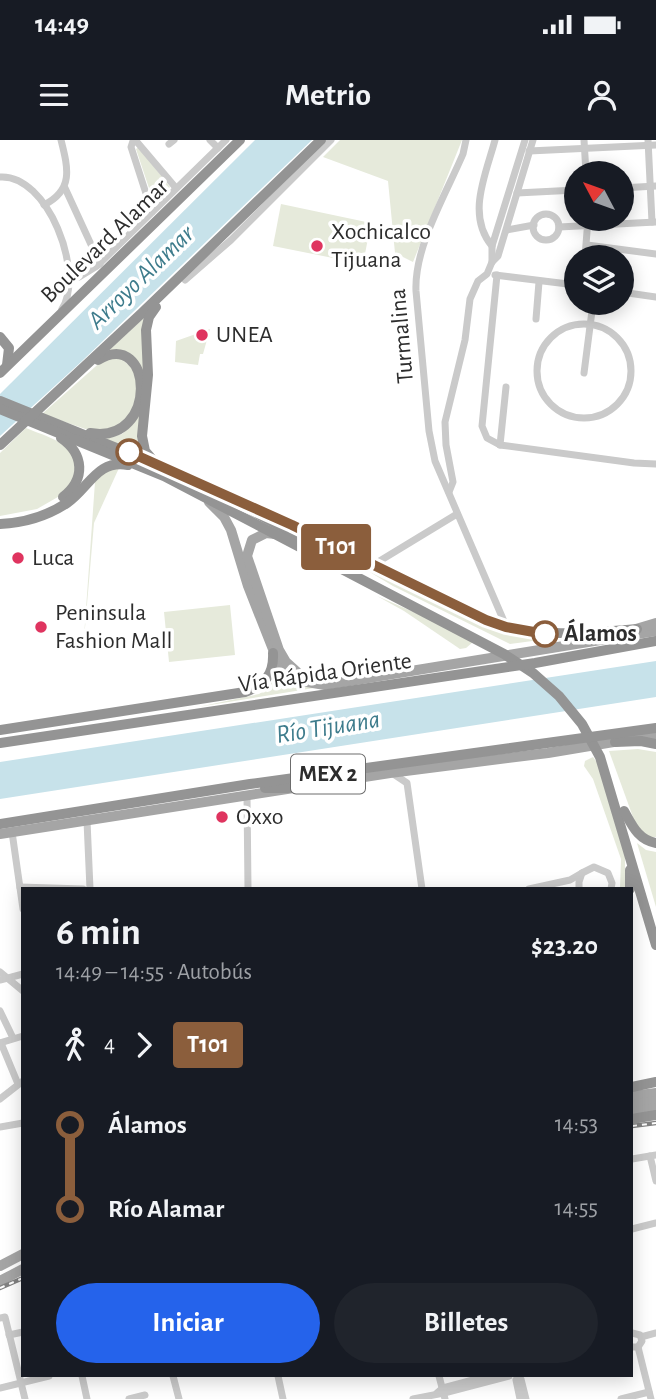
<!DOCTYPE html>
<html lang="es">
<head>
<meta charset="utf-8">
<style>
  :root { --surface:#171b24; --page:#20242c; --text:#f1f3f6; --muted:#9ea1a6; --accent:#2563eb }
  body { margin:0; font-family:"Alegreya Sans",sans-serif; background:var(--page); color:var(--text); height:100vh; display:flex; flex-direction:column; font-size:26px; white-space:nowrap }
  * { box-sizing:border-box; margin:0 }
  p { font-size:23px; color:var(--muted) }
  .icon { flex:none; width:38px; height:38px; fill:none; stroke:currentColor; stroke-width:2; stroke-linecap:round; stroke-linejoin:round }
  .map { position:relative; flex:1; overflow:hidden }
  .side { position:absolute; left:21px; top:747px; width:612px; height:490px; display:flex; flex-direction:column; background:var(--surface); border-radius:0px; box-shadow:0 4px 18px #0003 }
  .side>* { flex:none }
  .badge { padding:0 14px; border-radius:5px; font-size:24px; line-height:46px }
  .needle { width:46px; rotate:311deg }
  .tools { position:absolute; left:564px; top:21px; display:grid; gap:14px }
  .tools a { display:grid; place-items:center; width:70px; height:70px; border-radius:50%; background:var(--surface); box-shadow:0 4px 18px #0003; font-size:35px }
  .map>.badge { position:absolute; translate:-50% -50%; box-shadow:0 0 0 4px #fff }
  .legs { display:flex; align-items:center; gap:10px; height:77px; padding:0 35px; font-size:23px }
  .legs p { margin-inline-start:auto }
  .head { display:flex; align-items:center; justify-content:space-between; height:119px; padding:0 35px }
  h1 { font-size:38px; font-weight:700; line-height:52px }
  .primary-button { display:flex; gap:14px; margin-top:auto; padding:14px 35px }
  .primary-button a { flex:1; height:80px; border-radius:42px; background:var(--accent); color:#fff; font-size:28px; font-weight:700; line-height:80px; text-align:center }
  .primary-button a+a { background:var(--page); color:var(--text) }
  ul { padding:0 35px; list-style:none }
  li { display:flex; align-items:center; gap:24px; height:84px; font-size:26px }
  li i { display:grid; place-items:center; width:10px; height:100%; margin:0 9px; background:currentColor }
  li i::after { content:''; width:18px; height:18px; margin:-9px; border:5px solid; border-radius:50%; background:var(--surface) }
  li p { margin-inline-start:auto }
  li:first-child i { background:linear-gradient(#0000 50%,currentColor 0) }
  li:last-child i { background:linear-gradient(currentColor 50%,#0000 0) }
  .status { display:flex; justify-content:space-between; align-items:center; height:49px; padding:0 35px; background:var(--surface); direction:ltr }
  .status svg { height:19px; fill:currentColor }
  header { display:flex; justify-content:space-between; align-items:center; height:91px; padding:0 35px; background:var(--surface); font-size:32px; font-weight:700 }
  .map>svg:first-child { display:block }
  .green { fill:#e6eadb }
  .water { fill:#c7e2ea }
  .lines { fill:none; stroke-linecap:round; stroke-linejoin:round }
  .minor { stroke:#cacaca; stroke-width:7 }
  .major { stroke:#a5a5a5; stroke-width:10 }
  .highway { stroke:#949494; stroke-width:10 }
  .rail-casing { stroke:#828282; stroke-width:4.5 }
  .rail { stroke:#fff; stroke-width:2; stroke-dasharray:5; stroke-linecap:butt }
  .line-1-casing { stroke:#fff; stroke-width:16 }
  .line-1 { stroke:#8b5e3c; stroke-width:10 }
  .poi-dot { fill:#df345f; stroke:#fff; stroke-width:2.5 }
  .stop-1-dot { fill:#fff; stroke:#8b5e3c; stroke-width:3.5 }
  .labels { text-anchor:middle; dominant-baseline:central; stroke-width:7; stroke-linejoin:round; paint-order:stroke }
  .shield { fill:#fff; stroke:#6c6c6c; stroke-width:2 }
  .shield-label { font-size:23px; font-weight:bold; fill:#2d2d2d }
  .poi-label { font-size:24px; fill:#2d2d2d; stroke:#fff; text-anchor:start }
  .street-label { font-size:24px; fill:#2d2d2d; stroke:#fff }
  .stop-label { font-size:24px; font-weight:bold; fill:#2d2d2d; stroke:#fff; text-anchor:start }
  .water-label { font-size:26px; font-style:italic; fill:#3e7c8c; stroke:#fff }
</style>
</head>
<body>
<div class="status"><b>14:49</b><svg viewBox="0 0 49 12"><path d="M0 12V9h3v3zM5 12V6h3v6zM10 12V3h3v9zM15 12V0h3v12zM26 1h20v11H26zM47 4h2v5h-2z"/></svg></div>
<header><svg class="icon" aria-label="menu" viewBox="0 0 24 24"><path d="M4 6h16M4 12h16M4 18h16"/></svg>Metrio<svg class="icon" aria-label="person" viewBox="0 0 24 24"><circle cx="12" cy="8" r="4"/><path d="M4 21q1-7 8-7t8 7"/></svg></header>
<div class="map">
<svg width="656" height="1259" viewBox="0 0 656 1259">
  <rect width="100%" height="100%" fill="#fff"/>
  <g class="green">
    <polygon points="340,0 462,0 413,122 395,113 388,41 323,17"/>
    <polygon points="139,7 170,47 154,63 136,9"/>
    <polygon points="281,64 371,83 363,124 273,106"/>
    <polygon points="150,172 145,219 142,312 104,299 122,294 133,284 143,235 137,221 106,213"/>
    <polygon points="210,189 203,214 200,214 198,225 175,222 176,201"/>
    <polygon points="119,216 139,235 134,272 126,284 94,292 42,274 104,219"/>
    <path d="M 26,288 C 50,298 64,299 77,323 L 70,350 L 37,369 L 0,376 L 0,313 Z"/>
    <polygon points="119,328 94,383 83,511 95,342 105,331"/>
    <polygon points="363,428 388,437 494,488 540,500 510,504 393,446"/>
    <polygon points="377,456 425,477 473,502 466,508 460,509 404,471"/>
    <polygon points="230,465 235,515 169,522 164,472"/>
    <polygon points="279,528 314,548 198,567 259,554 269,548"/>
    <polygon points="638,609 656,612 656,697 648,697 637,688 609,611"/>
    <polygon points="593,617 598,624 625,716 625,749 620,749 621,719 593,639 584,626 585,621"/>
    <polygon points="637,703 646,710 656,712 656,767"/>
  </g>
  <g class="water">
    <polygon points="255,0 312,0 81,222 0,296 0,254"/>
    <polygon points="656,521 656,557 0,659 0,622"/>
  </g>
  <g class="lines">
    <g class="minor">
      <polyline points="210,0 218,8"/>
      <path d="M 466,0 L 463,14 C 446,54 414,107 416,151 L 429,291 L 435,321 L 506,486"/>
      <polyline points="584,0 586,33"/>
      <polyline points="648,0 652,82"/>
      <polyline points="169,4 174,0"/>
      <polyline points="529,11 656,5"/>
      <path d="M 0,37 C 48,34 85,133 62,169"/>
      <polyline points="65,48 100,124"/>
      <polyline points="621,48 656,46"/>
      <polyline points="517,53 576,50"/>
      <path d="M 44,65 C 74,50 68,28 61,0"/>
      <polyline points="152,72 131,7 133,1 137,2 176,48"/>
      <circle cx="546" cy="87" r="13"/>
      <polyline points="559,87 656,82"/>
      <polyline points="507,90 534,85"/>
      <polyline points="587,105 656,114"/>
      <path d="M 492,106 C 466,75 486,34 495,0"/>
      <polyline points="585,117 588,79"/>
      <polyline points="492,122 492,106 525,0"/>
      <polyline points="495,135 576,145"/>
      <polyline points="497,135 482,286 487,298 500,305 634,323 656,324"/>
      <polyline points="69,139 79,137 97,126 226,0"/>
      <polyline points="185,140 231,100 331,0"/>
      <polyline points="621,152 656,157"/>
      <polyline points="536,179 539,142"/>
      <circle cx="584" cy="231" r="47"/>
      <polyline points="584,233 593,163"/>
      <polyline points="500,305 506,247"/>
      <polyline points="449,352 453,342 446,305 445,282 465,200 470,159 478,141 487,134 492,122 498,116 533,0"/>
      <polyline points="373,425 457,374"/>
      <polyline points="392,633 407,643 422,749"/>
      <polyline points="247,656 248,749"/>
      <polyline points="87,681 90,749"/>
      <polyline points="12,692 23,769"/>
      <polyline points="20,747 83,749"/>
      <polyline points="529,749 570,740 582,733"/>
      <polyline points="579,749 579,742 582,733 594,727 608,733 612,743 611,749"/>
      <polyline points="0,832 23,851"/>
      <polyline points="0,840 23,834"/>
      <polyline points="0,871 13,898"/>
      <polyline points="0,903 23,896"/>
      <polyline points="1,903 18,944"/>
      <polyline points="0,959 23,941"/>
      <polyline points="0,987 23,983"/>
      <polyline points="650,1016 656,1041"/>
      <polyline points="632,1019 656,1015"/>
      <polyline points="632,1089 656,1083"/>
      <polyline points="0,1178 5,1177 25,1259"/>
      <polyline points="632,1193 640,1195 642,1201 638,1207 632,1207"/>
      <polyline points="9,1195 23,1192"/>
      <polyline points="641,1197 656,1193"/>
      <polyline points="638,1207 651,1259"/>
      <polyline points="82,1236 87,1259"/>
      <polyline points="173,1236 179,1259"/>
      <polyline points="278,1236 283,1259"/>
      <polyline points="439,1236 445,1259"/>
      <polyline points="521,1239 526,1259"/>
      <polyline points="516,1240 520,1259"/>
      <polyline points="0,1248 49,1236"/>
      <polyline points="437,1253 443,1248 488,1236"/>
      <polyline points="129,1259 145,1255"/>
      <polyline points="413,1259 444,1253 509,1236"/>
      <polyline points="621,1259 649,1252"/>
    </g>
    <g class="major">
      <polyline points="209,362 224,377 231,390 248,446 278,522 287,532 301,541 325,545 656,491"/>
      <polyline points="275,394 266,393 252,400 247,416 279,510 286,522 297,532"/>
      <polyline points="636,489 656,483"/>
      <polyline points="0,694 390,633 548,613 656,595"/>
      <polyline points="632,956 656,953"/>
      <polyline points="632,965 655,961"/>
      <polyline points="632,972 656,968"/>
      <polyline points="0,1126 23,1114"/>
      <polyline points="0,1141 23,1129"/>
    </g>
    <g class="highway">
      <polyline points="0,197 9,208 7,225"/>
      <polyline points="0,233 240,0"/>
      <polyline points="0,261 178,333 224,355 312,404"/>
      <polyline points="0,269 164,336 504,514 533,533 559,556 582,584 600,617 656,805"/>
      <path d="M 90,293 C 160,305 153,187 98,220"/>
      <path d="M 61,298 C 84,314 86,339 63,357"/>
      <polyline points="0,305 142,173 321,0"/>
      <polyline points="152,319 145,311 142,296 148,235 146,190 149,177 156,167"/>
      <path d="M 278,379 L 486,480 C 536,498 585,494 637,489"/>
      <path d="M 0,384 C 24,383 47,376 67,363 C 89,348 97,319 128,325"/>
      <path d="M 0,590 L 245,552 C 265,545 274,534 273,513"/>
      <polyline points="615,602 641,601 656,604"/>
      <polyline points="0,603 535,523 656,501"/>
      <polyline points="265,648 289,648"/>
      <path d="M 624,671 C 632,685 638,700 656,703"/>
      <polyline points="0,684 250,644 656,588"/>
      <polyline points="630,749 630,730"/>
      <polyline points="632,947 656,942"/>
      <polyline points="632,979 656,975"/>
    </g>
    <defs>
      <g id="rail">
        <polyline points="632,986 656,983"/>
        <polyline points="0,1148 23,1138"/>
      </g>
    </defs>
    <use href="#rail" class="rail-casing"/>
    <use href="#rail" class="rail"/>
  </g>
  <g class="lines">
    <defs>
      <polyline id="line-1" points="129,312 292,385 486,480 506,487 545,494"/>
    </defs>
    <use href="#line-1" class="line-1-casing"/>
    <use href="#line-1" class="line-1"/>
  </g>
  <g class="poi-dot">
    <circle cx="317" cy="106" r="7"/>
    <circle cx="202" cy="195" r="7"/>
    <circle cx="18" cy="418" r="7"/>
    <circle cx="41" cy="487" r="7"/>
    <circle cx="222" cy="677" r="7"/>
  </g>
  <g class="stop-1-dot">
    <circle cx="129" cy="312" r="12"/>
    <circle cx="545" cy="494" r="12"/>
  </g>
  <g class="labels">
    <rect class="shield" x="291" y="614.5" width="74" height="39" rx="5"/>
    <g class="shield-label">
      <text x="328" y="634">MEX 2</text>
    </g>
    <g class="poi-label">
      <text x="331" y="92">Xochicalco<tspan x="331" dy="28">Tijuana</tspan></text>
      <text x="216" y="195">UNEA</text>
      <text x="32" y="418">Luca</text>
      <text x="55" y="473">Peninsula<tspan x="55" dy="28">Fashion Mall</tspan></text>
      <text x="236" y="677">Oxxo</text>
    </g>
    <g class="street-label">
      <text transform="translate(105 101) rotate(-44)">Boulevard Alamar</text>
      <text transform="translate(402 196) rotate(-95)">Turmalina</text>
      <text transform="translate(325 533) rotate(-8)">Vía Rápida Oriente</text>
    </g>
    <g class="stop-label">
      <text x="564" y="494">Álamos</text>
    </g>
    <g class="water-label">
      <text transform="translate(141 137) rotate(-44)">Arroyo Alamar</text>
      <text transform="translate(328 587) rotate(-9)">Río Tijuana</text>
    </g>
  </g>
</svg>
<div class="tools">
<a><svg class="needle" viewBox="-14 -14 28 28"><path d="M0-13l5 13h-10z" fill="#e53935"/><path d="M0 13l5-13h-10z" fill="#9ea1a6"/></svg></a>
<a><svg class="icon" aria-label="layers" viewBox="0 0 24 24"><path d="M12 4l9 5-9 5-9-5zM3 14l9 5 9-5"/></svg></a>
</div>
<b class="badge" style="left:336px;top:407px;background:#8b5e3c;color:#fff">T101</b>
<section class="side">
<div class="head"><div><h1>6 min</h1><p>14:49 – 14:55 · Autobús</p></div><b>$23.20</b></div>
<div class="legs"><svg class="icon" aria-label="walk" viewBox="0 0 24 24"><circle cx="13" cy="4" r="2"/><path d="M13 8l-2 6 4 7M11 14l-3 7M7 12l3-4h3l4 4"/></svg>4<svg class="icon" aria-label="forward" viewBox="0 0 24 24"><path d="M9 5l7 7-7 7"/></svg><b class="badge" style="background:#8b5e3c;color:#fff">T101</b></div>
<ul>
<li><i style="color:#8b5e3c"></i><b>Álamos</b><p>14:53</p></li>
<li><i style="color:#8b5e3c"></i><b>Río Alamar</b><p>14:55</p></li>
</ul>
<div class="primary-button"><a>Iniciar</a><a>Billetes</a></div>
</section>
</div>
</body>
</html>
